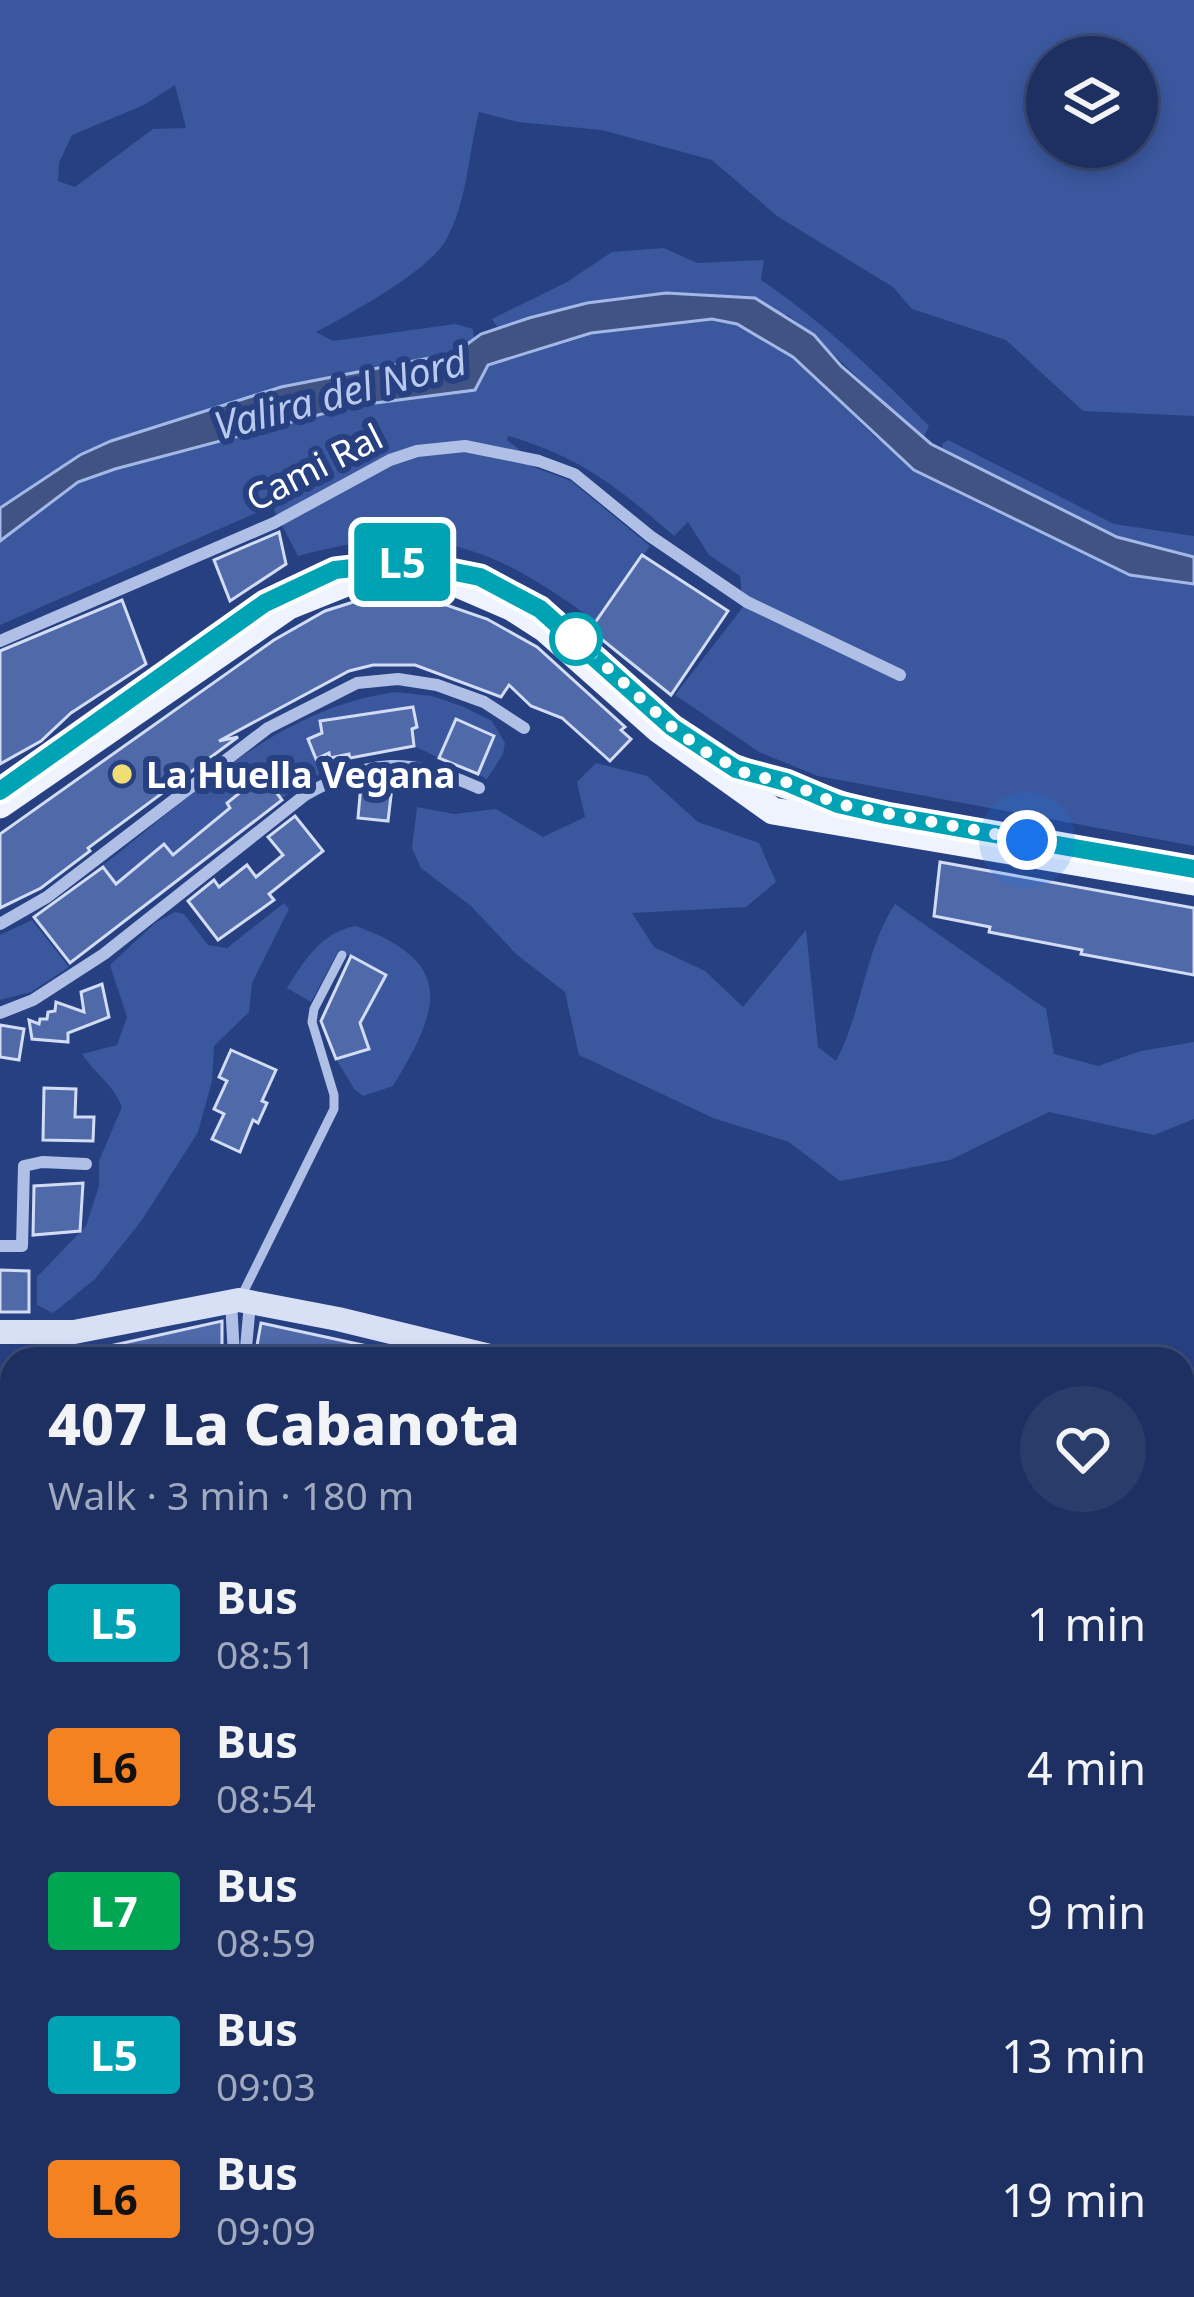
<!DOCTYPE html>
<html lang="en">
<head>
<meta charset="utf-8">
<style>
  :root { --surface:#1d3061; --page:#2a3c6a; --text:#f1f3f6; --muted:#a0a9bd; --line:#3b4b76 }
  body { margin:0; font-family:"Noto Sans",sans-serif; background:var(--page); color:var(--text); height:100vh; display:flex; flex-direction:column; font-size:45px; white-space:nowrap }
  * { box-sizing:border-box; margin:0 }
  p { font-size:39px; color:var(--muted) }
  .icon { flex:none; width:66px; height:66px; fill:none; stroke:currentColor; stroke-width:2; stroke-linecap:round; stroke-linejoin:round }
  .map { position:relative; flex:1; overflow:hidden }
  .sheet { position:absolute; left:0px; top:1347px; width:1194px; height:951px; display:flex; flex-direction:column; background:var(--surface); border-radius:36px 36px 0 0; box-shadow:0 6px 18px #0003,0 0 0 3px var(--line) }
  .sheet>* { flex:none }
  .badge { padding:0 24px; border-radius:9px; font-size:42px; line-height:78px }
  .controls { position:absolute; left:1026px; top:36px; display:grid; gap:24px }
  .controls a { display:grid; place-items:center; width:132px; height:132px; border-radius:50%; background:var(--surface); box-shadow:0 6px 18px #0003,0 0 0 3px var(--line); font-size:60px }
  .you { position:absolute; width:60px; height:60px; margin:-30px; border:9px solid #fff; border-radius:50%; background:#1a73e8; box-shadow:0 0 0 18px #1a73e833 }
  .map>.badge { position:absolute; translate:-50% -50%; box-shadow:0 0 0 6px #fff }
  .round { display:grid; place-items:center; flex:none; width:126px; height:126px; border-radius:63px; background:var(--page) }
  .summary { display:flex; align-items:center; justify-content:space-between; height:204px; padding:0 48px }
  h1 { font-size:57px; font-weight:800; line-height:90px }
  ul { padding:0; list-style:none }
  li { display:flex; align-items:center; gap:36px; height:144px; padding:0 48px }
  li div { flex:1 }
  li b { display:block; font-size:45px }
  li em { font-style:normal }
  li .badge { min-width:132px; font-weight:700; text-align:center }
  .map>svg:first-child { display:block }
  .green { fill:#3b589e; fill-rule:evenodd }
  .water { fill:#415383; stroke:#a3b8e7; stroke-width:3 }
  .building { fill:#4f69a9; stroke:#d2dcf5; stroke-width:3 }
  .lines { fill:none; stroke-linecap:round; stroke-linejoin:round }
  .service { stroke:#afbfe6; stroke-width:9 }
  .minor { stroke:#afbfe6; stroke-width:12 }
  .secondary { stroke:#d8e0f6; stroke-width:24 }
  .primary { stroke:#eff3fd; stroke-width:27 }
  .line-casing { stroke:#fff; stroke-width:27 }
  .line { stroke:#00a3b4; stroke-width:18 }
  .walk { stroke:#fff; stroke-width:12; stroke-dasharray:0 21.6 }
  .stop-dot { fill:#fff; stroke:#00a3b4; stroke-width:6 }
  .poi-dot { fill:#eede74; stroke:#274081; stroke-width:4.5 }
  .labels { text-anchor:middle; dominant-baseline:central; stroke-width:12; stroke-linejoin:round; paint-order:stroke }
  .street-label { font-size:36px; fill:#fff; stroke:#274081 }
  .poi-label { font-size:36px; font-weight:bold; fill:#fff; stroke:#274081; text-anchor:start }
  .water-label { font-size:39px; font-style:italic; fill:#bac9ee; stroke:#274081 }
</style>
</head>
<body>
<div class="map">
<svg width="1194" height="2297" viewBox="0 0 1194 2297">
  <rect width="100%" height="100%" fill="#274081"/>
  <g class="green">
    <path d="M 0,0 L 1194,0 L 1194,416 L 1083,411 L 1006,340 L 912,309 L 893,287 L 777,216 L 712,160 L 602,130 L 518,122 L 479,112 C 468,154 468,200 446,240 C 429,271 348,315 316,332 L 333,341 L 455,324 L 473,329 L 478,380 L 487,365 L 591,333 L 712,319 L 737,324 L 793,357 L 875,437 L 953,491 L 1130,575 L 1194,584 L 1194,846 L 818,776 L 759,752 L 675,695 L 743,607 L 740,576 L 709,555 L 688,522 L 674,536 C 619,488 579,456 508,436 L 507,440 L 521,451 L 531,466 L 571,481 L 650,546 L 596,622 C 490,544 428,520 298,556 L 272,506 L 0,625 L 0,541 L 78,482 L 115,469 L 196,449 L 156,428 L 0,508 ZM 1047,57 L 1137,57 L 1137,147 L 1047,147 ZM 175,85 L 186,128 L 153,129 L 75,187 L 58,181 L 59,163 L 72,135 L 144,105 Z"/>
    <path d="M 664,248 L 697,263 L 764,260 L 761,280 C 822,321 878,374 929,426 L 923,438 C 876,399 836,352 788,315 L 527,318 L 498,328 L 492,319 L 567,282 L 612,252 Z"/>
    <path d="M 948,440 L 1114,524 L 1194,536 L 1194,557 C 1103,541 1024,492 943,450 L 942,444 Z"/>
    <path d="M 396,692 L 432,696 L 464,707 L 492,721 L 505,743 L 503,754 L 487,779 L 478,774 L 456,721 L 439,758 L 414,746 L 386,711 L 321,721 L 322,733 L 308,739 L 316,758 L 329,753 L 331,757 L 349,754 L 350,762 L 321,773 L 282,798 L 259,770 L 238,786 L 242,791 L 227,803 L 246,827 L 218,818 L 173,855 L 164,844 L 137,867 L 164,893 L 147,906 L 138,894 L 119,887 L 102,866 C 192,796 279,707 396,692 Z"/>
    <path d="M 596,763 L 647,776 L 698,822 L 759,843 L 776,882 L 746,907 L 632,913 L 654,947 L 705,971 L 743,1007 L 806,930 L 818,1047 L 836,1061 C 863,1010 864,952 895,904 L 1046,1009 L 1054,1054 L 1098,1066 L 1141,1051 L 1194,1042 L 1194,1119 L 1154,1135 L 1049,1112 L 950,1160 L 840,1181 L 789,1142 L 713,1118 L 579,1055 L 565,992 L 516,954 L 471,906 L 421,868 L 412,848 L 417,807 L 454,814 L 496,809 L 543,837 L 585,817 L 577,782 Z"/>
    <path d="M 284,903 L 289,909 L 252,983 L 249,1012 L 214,1046 L 212,1081 L 198,1132 L 142,1220 L 95,1279 L 53,1313 L 37,1305 L 37,1277 L 86,1226 L 99,1186 L 99,1161 L 122,1107 C 114,1085 95,1074 82,1054 L 117,1045 L 127,1017 L 110,965 L 155,923 L 175,912 L 184,914 L 208,945 L 227,948 Z"/>
    <polygon points="32,920 69,967 31,992 0,1000 0,935"/>
    <path d="M 356,926 C 458,963 439,1010 393,1086 L 363,1096 L 355,1090 L 336,1059 L 369,1049 L 360,1023 L 385,975 L 339,950 L 311,1002 L 287,988 C 304,960 323,931 356,926 Z"/>
    <polygon points="1194,1942 1194,2297 715,2297 720,2286 1182,2286 1182,1949"/>
  </g>
  <polygon class="water" points="666,293 755,298 814,335 841,366 931,444 1117,537 1194,557 1194,584 1130,575 914,470 793,357 737,324 712,319 591,333 488,365 475,390 352,406 115,469 78,482 0,541 0,508 80,455 111,441 281,387 455,353 481,334 529,318 587,303"/>
  <g class="building">
    <polygon points="279,532 286,564 230,601 214,560"/>
    <polygon points="642,555 728,611 671,695 590,630"/>
    <polygon points="369,597 429,599 487,619 537,647 625,727 621,730 631,739 610,761 562,718 531,706 509,685 501,697 415,665 373,665 349,671 219,741 238,737 88,848 90,851 41,888 0,908 0,834 274,640 325,611"/>
    <polygon points="122,600 146,664 71,713 41,741 0,764 0,651"/>
    <polygon points="413,707 417,727 412,729 414,746 350,758 349,754 330,758 329,753 316,759 308,739 322,733 320,721"/>
    <polygon points="456,719 494,736 478,774 439,758"/>
    <polygon points="259,769 282,800 70,963 34,917 103,867 116,884 164,844 173,855 230,808 227,803 242,791 238,786"/>
    <polygon points="361,784 392,787 388,821 358,818"/>
    <polygon points="295,816 323,851 269,894 274,900 218,940 188,901 214,880 219,887 247,865 256,877 283,855 268,837"/>
    <polygon points="940,862 1194,908 1194,975 1081,954 1082,950 989,932 990,927 934,916"/>
    <polygon points="351,956 386,975 360,1023 369,1049 336,1059 321,1021"/>
    <polygon points="102,984 109,1017 68,1033 68,1042 32,1039 29,1020 39,1024 40,1019 47,1019 48,1012 55,1011 56,1002 84,1012 81,992"/>
    <polygon points="0,1025 24,1029 19,1060 0,1057"/>
    <polygon points="231,1050 276,1070 262,1101 267,1103 258,1123 253,1120 240,1152 212,1139 224,1114 214,1109 227,1081 219,1077"/>
    <polygon points="44,1088 76,1089 75,1117 94,1117 93,1141 43,1140"/>
    <polygon points="83,1183 80,1231 33,1235 34,1186"/>
    <polygon points="0,1270 29,1271 29,1312 0,1312"/>
    <polygon points="222,1321 222,1350 167,1359 75,1359 74,1354"/>
    <polygon points="261,1323 395,1352 395,1359 291,1359 256,1351"/>
  </g>
  <g class="lines">
    <polyline class="service" points="242,1295 334,1109 334,1095 312,1022 314,1009 342,955"/>
    <g class="minor">
      <polyline points="0,641 274,523 390,460 417,451 465,446 539,461 574,474 650,536 747,602 900,675"/>
      <polyline points="0,924 47,897 268,728 357,683 398,679 437,685 484,702 524,728"/>
      <path d="M 0,1013 L 33,1000 L 104,954 L 305,795 C 370,758 411,757 479,788"/>
      <polyline points="0,1246 22,1246 24,1166 42,1162 86,1164"/>
      <polyline points="228,1359 234,1355 231,1302"/>
      <polyline points="245,1359 250,1303"/>
      <polyline points="1182,1587 1194,1572"/>
      <polyline points="1182,1836 1194,1830"/>
      <polyline points="0,1964 12,2003"/>
      <polyline points="0,2115 12,2095"/>
      <polyline points="0,2187 12,2207"/>
      <polyline points="0,2248 12,2245"/>
      <polyline points="53,2286 59,2297"/>
      <polyline points="312,2297 314,2286"/>
    </g>
    <g class="secondary">
      <polyline points="0,1332 74,1332 239,1300 338,1319 502,1359"/>
      <polyline points="1182,1746 1194,1745"/>
    </g>
    <g class="primary">
      <polyline points="733,767 849,807"/>
      <polyline points="0,805 289,606 354,580 409,577 460,585 511,607 544,628 658,729 773,811 1194,882"/>
    </g>
  </g>
  <g class="lines">
    <defs>
      <polyline id="line" points="0,791 265,603 335,570 405,562 480,577 540,609 672,727 736,769 786,782 838,804 886,815 1194,869"/>
    </defs>
    <use href="#line" class="line-casing"/>
    <use href="#line" class="line"/>
    <polyline class="walk" points="576,639 672,727 706,752 749,775 786,782 838,804 1027,840"/>
  </g>
  <circle class="stop-dot" cx="576" cy="639" r="24"/>
  <circle class="poi-dot" cx="122" cy="774" r="12"/>
  <g class="labels">
    <g class="street-label">
      <text transform="translate(314 467) rotate(-27)">Cami Ral</text>
    </g>
    <g class="poi-label">
      <text x="146" y="774">La Huella Vegana</text>
    </g>
    <g class="water-label">
      <text transform="translate(340 392) rotate(-15)">Valira del Nord</text>
    </g>
  </g>
</svg>
<div class="controls">
<a><svg class="icon" aria-label="layers" viewBox="0 0 24 24"><path d="M12 4l9 5-9 5-9-5zM3 14l9 5 9-5"/></svg></a>
</div>
<div class="you" style="left:1027px;top:840px"></div>
<b class="badge" style="left:402px;top:562px;background:#00a3b4;color:#fff">L5</b>
<section class="sheet">
<div class="summary"><div><h1>407 La Cabanota</h1><p>Walk · 3 min · 180 m</p></div><a class="round"><svg class="icon" aria-label="heart" viewBox="0 0 24 24"><path d="M12 20l-8-8c-3-5 5-10 8-4 3-6 11-1 8 4z"/></svg></a></div>
<ul>
<li><span class="badge" style="background:#00a3b4;color:#fff">L5</span><div><b>Bus</b><p>08:51</p></div><em>1 min</em></li>
<li><span class="badge" style="background:#f58220;color:#111">L6</span><div><b>Bus</b><p>08:54</p></div><em>4 min</em></li>
<li><span class="badge" style="background:#00a651;color:#fff">L7</span><div><b>Bus</b><p>08:59</p></div><em>9 min</em></li>
<li><span class="badge" style="background:#00a3b4;color:#fff">L5</span><div><b>Bus</b><p>09:03</p></div><em>13 min</em></li>
<li><span class="badge" style="background:#f58220;color:#111">L6</span><div><b>Bus</b><p>09:09</p></div><em>19 min</em></li>
</ul>
</section>
</div>
</body>
</html>
